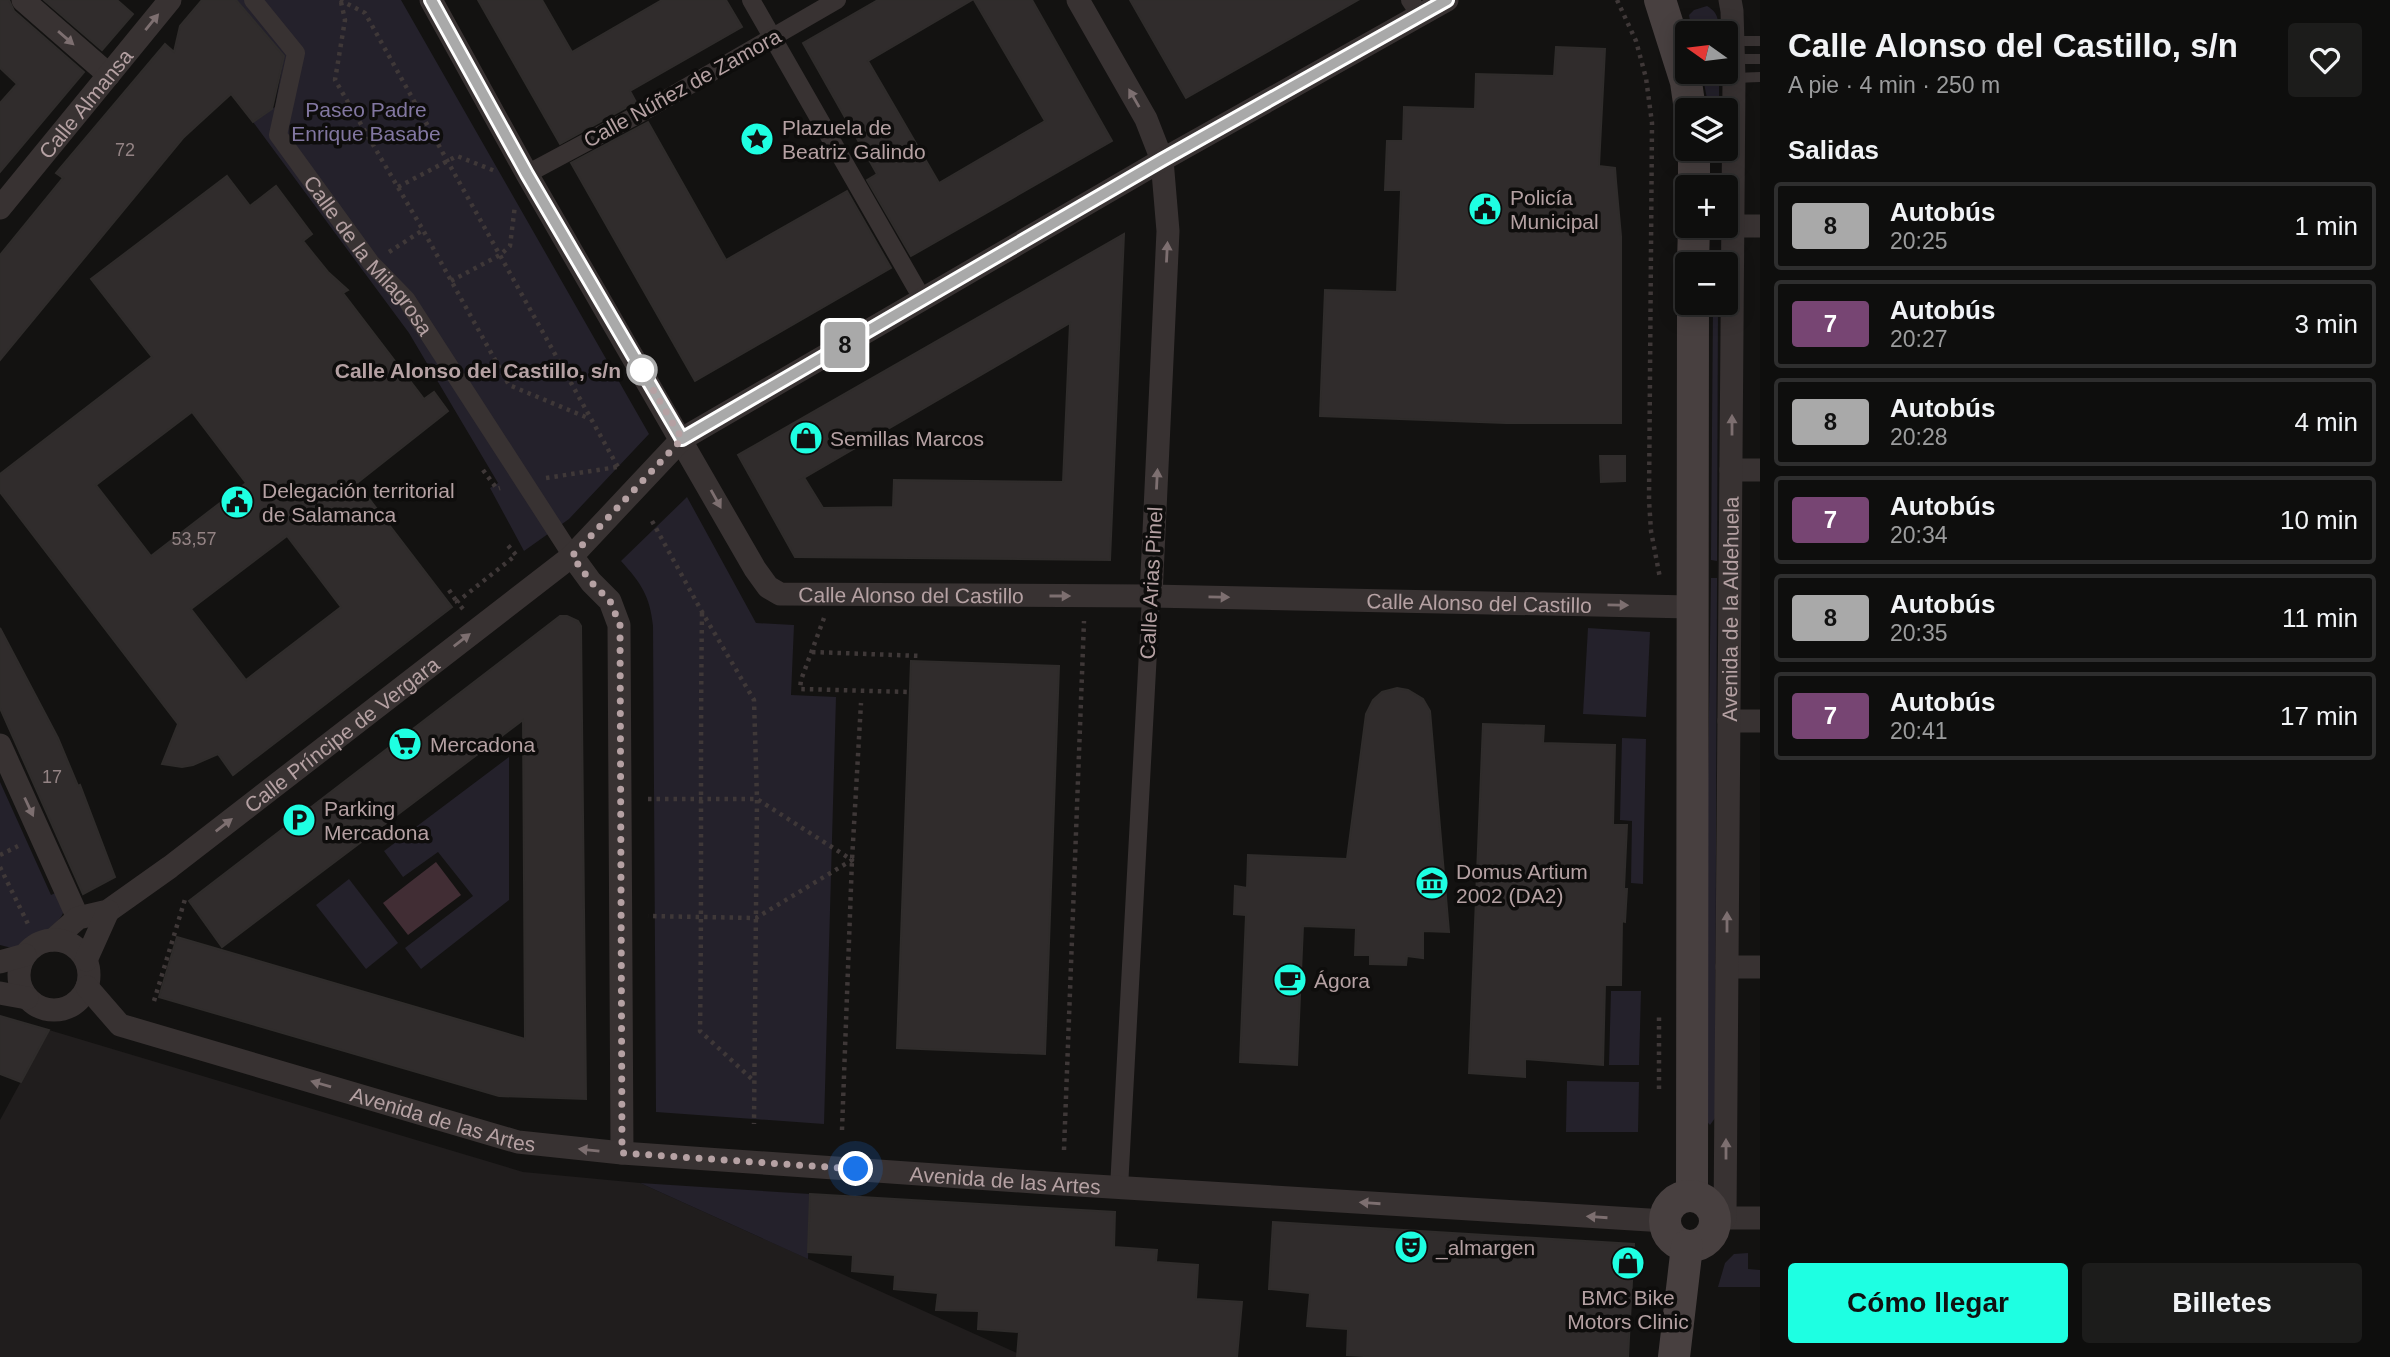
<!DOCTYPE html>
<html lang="es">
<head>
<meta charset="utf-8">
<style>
  :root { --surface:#0e0e0d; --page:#1c1c1b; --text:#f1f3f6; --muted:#9b9c9d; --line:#2e2e2e; --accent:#1effe2 }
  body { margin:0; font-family:Helvetica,sans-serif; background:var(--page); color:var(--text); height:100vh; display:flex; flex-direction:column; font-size:26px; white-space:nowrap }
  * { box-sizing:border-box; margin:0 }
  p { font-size:23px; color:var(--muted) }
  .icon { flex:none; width:38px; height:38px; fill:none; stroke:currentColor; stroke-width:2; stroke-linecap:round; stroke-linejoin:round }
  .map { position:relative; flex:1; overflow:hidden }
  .sheet { display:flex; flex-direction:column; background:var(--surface); width:630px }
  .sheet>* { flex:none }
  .badge { padding:0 14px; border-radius:5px; font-size:24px; line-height:46px }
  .needle { width:46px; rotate:284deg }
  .controls { position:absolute; left:1675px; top:21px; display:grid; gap:14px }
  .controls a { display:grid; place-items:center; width:63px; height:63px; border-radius:7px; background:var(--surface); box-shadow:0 4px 18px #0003,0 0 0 2px var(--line); font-size:35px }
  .you { position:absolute; width:35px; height:35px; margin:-18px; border:5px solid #fff; border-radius:50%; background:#1a73e8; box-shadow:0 0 0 10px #1a73e833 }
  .map>.badge { position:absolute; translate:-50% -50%; box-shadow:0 0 0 4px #fff }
  h2 { padding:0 28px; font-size:26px; line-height:63px }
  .round { display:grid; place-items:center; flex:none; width:74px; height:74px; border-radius:7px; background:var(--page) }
  .overview { display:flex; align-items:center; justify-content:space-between; height:119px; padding:0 28px }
  h1 { font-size:33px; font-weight:700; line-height:52px }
  .primary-button { display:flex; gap:14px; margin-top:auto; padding:14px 28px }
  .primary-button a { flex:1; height:80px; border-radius:7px; background:var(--accent); color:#111; font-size:28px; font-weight:700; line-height:80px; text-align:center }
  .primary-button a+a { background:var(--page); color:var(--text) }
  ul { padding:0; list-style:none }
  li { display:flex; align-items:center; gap:21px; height:88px; margin:0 14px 10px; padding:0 14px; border:4px solid var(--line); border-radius:7px }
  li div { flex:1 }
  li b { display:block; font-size:26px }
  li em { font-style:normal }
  li .badge { min-width:77px; font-weight:700; text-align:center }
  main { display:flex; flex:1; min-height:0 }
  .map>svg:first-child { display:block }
  .built { fill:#201d1d }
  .green { fill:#24212b }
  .water { fill:#412d34 }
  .building { fill:#302c2c; stroke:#2f2c2b; stroke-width:2; fill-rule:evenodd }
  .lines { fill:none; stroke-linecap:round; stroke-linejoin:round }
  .path { stroke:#3f3838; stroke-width:4.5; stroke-dasharray:3.5 5; stroke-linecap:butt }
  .service { stroke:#383232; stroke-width:10 }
  .pedestrian { stroke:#383232; stroke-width:18 }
  .minor { stroke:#383232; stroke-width:23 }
  .secondary { stroke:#484040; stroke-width:32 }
  .oneway { fill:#7d6f70 }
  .line-casing { stroke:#fff; stroke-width:16 }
  .line { stroke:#a9a9a9; stroke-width:10 }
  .walk { stroke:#b5a1a3; stroke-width:7; stroke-dasharray:0 12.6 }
  .stop-dot { fill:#fff; stroke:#a9a9a9; stroke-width:3.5 }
  .labels { text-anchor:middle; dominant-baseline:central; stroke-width:7; stroke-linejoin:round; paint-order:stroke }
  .number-label { font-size:18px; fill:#948485 }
  .street-label { font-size:21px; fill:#b5a1a3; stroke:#0e0d0c }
  .park-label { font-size:21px; fill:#8277a1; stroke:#0e0d0c }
  .poi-label { font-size:21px; fill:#b5a1a3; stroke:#0e0d0c; text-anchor:start }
  .stop-label { font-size:21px; font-weight:bold; fill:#b5a1a3; stroke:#0e0d0c; text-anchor:end }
</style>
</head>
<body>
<main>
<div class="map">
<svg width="1760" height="1357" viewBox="0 0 1760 1357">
  <rect width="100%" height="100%" fill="#131211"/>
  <polygon class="built" points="49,1030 523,1172 640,1183 1026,1357 0,1357 0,1120"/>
  <g class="green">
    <polygon points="236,0 401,0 649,434 569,519 524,551 490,488 498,483 409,333 253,122 275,107 284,56"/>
    <path d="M 1707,6 C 1719,13 1718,20 1719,33 L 1692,33 L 1689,15 L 1694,10 Z"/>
    <polygon points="1702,72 1719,72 1719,110 1709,110"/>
    <polygon points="1713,303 1718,303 1717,561 1711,560"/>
    <path d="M 687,497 L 756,623 L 794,625 L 791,695 L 836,697 L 824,1124 L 656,1112 L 653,626 C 650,596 641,583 621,561 Z"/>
    <polygon points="1711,578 1717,578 1715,1118 1710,1125 1703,1117"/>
    <polygon points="1588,628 1650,632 1646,717 1583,714"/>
    <polygon points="1622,738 1646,739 1643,884 1631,883 1632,821 1620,820"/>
    <polygon points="509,757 509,900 421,969 405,948 473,896 438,852 403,877 384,851"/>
    <path d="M 0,782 L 51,895 L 60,891 C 62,898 65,906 63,913 C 59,926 24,945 12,948 L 0,945 Z"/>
    <polygon points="349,879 398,943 366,969 316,905"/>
    <polygon points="1611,991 1641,991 1639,1065 1609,1065"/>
    <polygon points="1567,1081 1639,1082 1638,1132 1566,1132"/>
    <polygon points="640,1183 810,1194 808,1259"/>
    <polygon points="1748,1253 1748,1269 1760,1270 1760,1287 1718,1287 1725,1263 1734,1254"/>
  </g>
  <polygon class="water" points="436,862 461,895 408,935 383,903"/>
  <g class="building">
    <polygon points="0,0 9,0 14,11 84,72 0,172 0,103 17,84 0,68"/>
    <polygon points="44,0 117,0 133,14 102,50"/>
    <polygon points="202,0 236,0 284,56 272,109 253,122 231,94 196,126 183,138 0,360 0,255 63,178 56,173 165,44 174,52 180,26"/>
    <polygon points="478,0 542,0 572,52 662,0 726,0 742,27 630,91 636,102 560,144"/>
    <polygon points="878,0 972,0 868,61 939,183 1045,121 974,0 1032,0 1112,141 911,256 867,180 877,174 803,43"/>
    <polygon points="1130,0 1358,0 1186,98"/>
    <polygon points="1556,47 1605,49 1599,166 1615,168 1616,181 1621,236 1621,423 1506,423 1320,416 1325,290 1397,292 1401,190 1385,190 1387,141 1403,141 1404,107 1475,109 1476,74 1554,76"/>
    <polygon points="648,122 726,260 847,191 891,268 695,381 571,163"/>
    <path d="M 227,176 L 250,206 L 276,186 L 312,234 L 303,241 L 328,272 L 348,290 L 343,293 L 424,399 L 434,392 L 448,411 L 357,483 L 452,607 L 233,775 L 218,754 L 193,765 L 182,767 L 162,764 L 178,724 L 0,492 L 0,474 L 152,357 L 91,279 ZM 192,412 L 246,483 L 151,556 L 96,485 ZM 287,536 L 341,607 L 246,680 L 191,609 Z"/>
    <path d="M 1124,234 L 1110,560 L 795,557 L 738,455 ZM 1070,323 L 1063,482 L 894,480 L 893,507 L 823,508 L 805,479 L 802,479 Z"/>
    <polygon points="1600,456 1625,456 1625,481 1601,482"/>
    <polygon points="560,616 567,616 578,621 581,626 586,1099 499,1096 159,997 177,937 525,1039 523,720 222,947 189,901"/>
    <polygon points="0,628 58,738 78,786 80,785 115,877 83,894 0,708"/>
    <polygon points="911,661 1059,666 1045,1054 897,1048"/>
    <polygon points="1397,688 1408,690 1423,699 1430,711 1449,932 1423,931 1423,958 1407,956 1406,965 1370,964 1370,955 1355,955 1356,928 1303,926 1297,1065 1240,1062 1246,915 1234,914 1235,886 1247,888 1248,855 1347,859 1366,714 1373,700 1382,692"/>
    <polygon points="1483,724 1544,726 1543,743 1615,745 1613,825 1627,825 1624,889 1627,889 1626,905 1625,922 1622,921 1621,985 1605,985 1603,1065 1525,1059 1525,1077 1469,1073"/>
    <polygon points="0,1016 49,1030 21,1082 0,1074"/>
    <polygon points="810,1194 1115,1212 1114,1247 1157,1250 1156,1262 1198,1265 1196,1299 1242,1302 1237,1357 1017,1357 1019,1332 978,1329 979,1311 936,1310 938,1293 894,1289 895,1275 852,1271 853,1255 808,1252"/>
    <polygon points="1273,1222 1634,1244 1628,1357 1381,1357 1347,1355 1348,1329 1307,1326 1310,1293 1269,1289"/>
  </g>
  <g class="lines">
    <g class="path">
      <polyline points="340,0 365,13 619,469"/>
      <polyline points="1617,0 1636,41 1646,78 1652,123 1649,500 1651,531 1660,578"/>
      <polyline points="341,2 345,20 335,80 423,230 509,385 588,418"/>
      <polyline points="398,187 457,156 495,171"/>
      <polyline points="389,252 423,230"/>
      <polyline points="451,281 500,255 510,246 515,205"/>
      <polyline points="483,470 497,489 500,488"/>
      <polyline points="546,478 617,467"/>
      <polyline points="652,521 702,612 754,700 757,799 754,1124"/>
      <polyline points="449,590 457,602"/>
      <polyline points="463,609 457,602 516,555 506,543"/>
      <path d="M 702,613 C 700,752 702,891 700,1031 L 754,1081"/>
      <polyline points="824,618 801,680 800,689 909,692"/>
      <polyline points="812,652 922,656"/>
      <polyline points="648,799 757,799 852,860 756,918 648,916"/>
      <polyline points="0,855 18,846"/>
      <polyline points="0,867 29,926"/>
      <polyline points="154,1001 186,896"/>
      <polyline points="1659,1089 1659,1017"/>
      <polyline points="842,1130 852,860 861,703"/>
      <polyline points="1064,1150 1084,621"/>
    </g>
    <g class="service">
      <polyline points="1733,41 1760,41"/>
      <polyline points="1734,59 1760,59"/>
      <polyline points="1734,78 1760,77"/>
    </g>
    <g class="pedestrian">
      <path id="s1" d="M 253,0 L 296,53 L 278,135 L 371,263 L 406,299 L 572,556"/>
      <polyline points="751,0 923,300"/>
      <polyline points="1410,0 1420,15"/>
      <polyline points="527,174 652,107 837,0"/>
      <polyline points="1119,1188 1151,596"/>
    </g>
    <g class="minor">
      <polyline points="23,0 109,75"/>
      <path id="s2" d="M 431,0 L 527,174 L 755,569 L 768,587 L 780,594 L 1151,596 L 1691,607"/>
      <polyline points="1078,0 1146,119 1162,160 1168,231 1151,596"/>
      <path id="s3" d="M 0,208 L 170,0"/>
      <polyline points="1733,226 1760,226"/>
      <polyline points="1731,470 1760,470"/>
      <polyline points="572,556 591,582 610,601 619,625 622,1153"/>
      <polyline points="1729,721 1760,721"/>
      <polyline points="0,745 78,918"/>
      <path id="s4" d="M 53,940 L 78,918 L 108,911 L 170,867 L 572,556 L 682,439 L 1162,160 L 1447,0"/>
      <circle cx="54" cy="975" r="35"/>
      <polyline points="86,960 108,911"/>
      <polyline points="0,962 25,955"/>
      <polyline points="1727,967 1760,967"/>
      <path id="s5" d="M 87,987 L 120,1025 L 518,1142 L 622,1153 L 1062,1184 L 1665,1221"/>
      <polyline points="0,993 27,998"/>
      <polyline points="1714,1214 1725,1218 1760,1218"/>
      <path id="s6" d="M 1725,1218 L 1734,78 L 1732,11 L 1730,0"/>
    </g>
    <g class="secondary">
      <polyline points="1660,0 1686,82 1690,110"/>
      <polyline points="1694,149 1694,187"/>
      <polyline points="1693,264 1694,226"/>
      <polyline points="1692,1195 1693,303"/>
      <circle cx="1690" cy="1221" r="25"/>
      <polyline points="1674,1357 1687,1246"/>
    </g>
  </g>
  <defs><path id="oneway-solid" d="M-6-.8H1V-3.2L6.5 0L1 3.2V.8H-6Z" transform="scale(1.75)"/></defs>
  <g class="oneway">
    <use href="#oneway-solid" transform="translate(152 22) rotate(-51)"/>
    <use href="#oneway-solid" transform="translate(66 38) rotate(41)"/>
    <use href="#oneway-solid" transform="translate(1134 98) rotate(-120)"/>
    <use href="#oneway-solid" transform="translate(1167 252) rotate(-87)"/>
    <use href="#oneway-solid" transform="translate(1732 425) rotate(-90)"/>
    <use href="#oneway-solid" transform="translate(1157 479) rotate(-87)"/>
    <use href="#oneway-solid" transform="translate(716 499) rotate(61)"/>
    <use href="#oneway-solid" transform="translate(1060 596)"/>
    <use href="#oneway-solid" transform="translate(1219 597) rotate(1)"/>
    <use href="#oneway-solid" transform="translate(1618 605) rotate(1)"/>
    <use href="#oneway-solid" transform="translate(462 640) rotate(-38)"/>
    <use href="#oneway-solid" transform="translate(29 807) rotate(65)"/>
    <use href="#oneway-solid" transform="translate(224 825) rotate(-38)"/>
    <use href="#oneway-solid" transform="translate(1727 922) rotate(-90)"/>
    <use href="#oneway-solid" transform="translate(321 1084) rotate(-164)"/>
    <use href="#oneway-solid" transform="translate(1726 1149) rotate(-90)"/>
    <use href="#oneway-solid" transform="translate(589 1150) rotate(-174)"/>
    <use href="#oneway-solid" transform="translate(1370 1203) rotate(-176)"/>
    <use href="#oneway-solid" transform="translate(1597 1217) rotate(-176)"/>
  </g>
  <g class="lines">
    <defs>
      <polyline id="line" points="431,0 527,174 682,439 1162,160 1447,0"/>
    </defs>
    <use href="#line" class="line-casing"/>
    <use href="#line" class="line"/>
    <polyline class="walk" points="642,370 638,364 682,439 572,556 591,582 610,601 620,625 622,1153 856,1169"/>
  </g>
  <defs>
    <symbol id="sight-disc" viewBox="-11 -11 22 22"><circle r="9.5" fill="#1effe2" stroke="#0e0d0c"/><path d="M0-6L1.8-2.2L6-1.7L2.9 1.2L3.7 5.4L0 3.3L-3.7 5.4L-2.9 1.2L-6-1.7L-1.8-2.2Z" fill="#111"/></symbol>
    <symbol id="civic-disc" viewBox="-11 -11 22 22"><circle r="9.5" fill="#1effe2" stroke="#0e0d0c"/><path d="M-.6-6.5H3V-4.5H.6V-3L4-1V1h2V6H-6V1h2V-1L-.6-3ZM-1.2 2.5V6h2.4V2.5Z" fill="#111"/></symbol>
    <symbol id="shop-disc" viewBox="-11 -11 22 22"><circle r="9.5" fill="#1effe2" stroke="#0e0d0c"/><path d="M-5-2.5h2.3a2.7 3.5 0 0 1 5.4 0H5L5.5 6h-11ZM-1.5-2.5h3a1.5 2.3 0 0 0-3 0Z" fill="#111"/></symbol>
    <symbol id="supermarket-disc" viewBox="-11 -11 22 22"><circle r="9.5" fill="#1effe2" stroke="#0e0d0c"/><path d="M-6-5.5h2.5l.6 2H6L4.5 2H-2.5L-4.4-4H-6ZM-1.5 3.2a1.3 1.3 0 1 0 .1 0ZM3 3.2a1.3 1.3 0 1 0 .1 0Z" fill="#111"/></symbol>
    <symbol id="parking-disc" viewBox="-11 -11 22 22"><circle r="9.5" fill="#1effe2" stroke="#0e0d0c"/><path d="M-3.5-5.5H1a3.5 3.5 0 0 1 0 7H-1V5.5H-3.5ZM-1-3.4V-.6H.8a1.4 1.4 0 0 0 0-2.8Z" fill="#111"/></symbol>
    <symbol id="museum-disc" viewBox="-11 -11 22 22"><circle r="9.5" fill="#1effe2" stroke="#0e0d0c"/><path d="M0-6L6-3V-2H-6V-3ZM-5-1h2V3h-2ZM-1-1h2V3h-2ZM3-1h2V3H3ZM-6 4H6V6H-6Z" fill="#111"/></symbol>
    <symbol id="cafe-disc" viewBox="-11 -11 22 22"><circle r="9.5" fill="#1effe2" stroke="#0e0d0c"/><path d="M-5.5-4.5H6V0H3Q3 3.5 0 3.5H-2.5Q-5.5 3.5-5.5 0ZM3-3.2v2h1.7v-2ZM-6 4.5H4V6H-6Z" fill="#111"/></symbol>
    <symbol id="theatre-disc" viewBox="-11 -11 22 22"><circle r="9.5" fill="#1effe2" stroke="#0e0d0c"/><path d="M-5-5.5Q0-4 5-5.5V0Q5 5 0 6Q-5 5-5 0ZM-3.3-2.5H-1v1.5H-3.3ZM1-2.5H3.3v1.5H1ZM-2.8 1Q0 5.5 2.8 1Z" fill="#111"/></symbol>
  </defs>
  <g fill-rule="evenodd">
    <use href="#sight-disc" x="738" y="120" width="38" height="38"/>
    <use href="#civic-disc" x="1466" y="190" width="38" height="38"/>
    <use href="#shop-disc" x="787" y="419" width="38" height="38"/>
    <use href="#civic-disc" x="218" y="483" width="38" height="38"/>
    <use href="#supermarket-disc" x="386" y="725" width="38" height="38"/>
    <use href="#parking-disc" x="280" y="801" width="38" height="38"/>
    <use href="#museum-disc" x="1413" y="864" width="38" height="38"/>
    <use href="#cafe-disc" x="1271" y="961" width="38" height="38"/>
    <use href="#theatre-disc" x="1392" y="1228" width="38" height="38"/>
    <use href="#shop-disc" x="1609" y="1244" width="38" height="38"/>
  </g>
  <circle class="stop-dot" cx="642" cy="370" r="14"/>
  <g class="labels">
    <g class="number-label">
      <text x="125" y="150">72</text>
      <text x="194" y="539">53,57</text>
      <text x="52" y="777">17</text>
    </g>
    <g class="street-label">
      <text transform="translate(682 88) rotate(-29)">Calle Núñez de Zamora</text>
      <text stroke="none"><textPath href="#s3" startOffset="135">Calle Almansa</textPath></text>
      <text stroke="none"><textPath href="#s1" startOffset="303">Calle de la Milagrosa</textPath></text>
      <text transform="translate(1151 583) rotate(-87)">Calle Arias Pinel</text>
      <text stroke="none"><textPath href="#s2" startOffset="822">Calle Alonso del Castillo</textPath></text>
      <text stroke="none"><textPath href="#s2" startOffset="1390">Calle Alonso del Castillo</textPath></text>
      <text stroke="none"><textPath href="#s6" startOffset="609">Avenida de la Aldehuela</textPath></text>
      <text stroke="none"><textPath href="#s4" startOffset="357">Calle Príncipe de Vergara</textPath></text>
      <text stroke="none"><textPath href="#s5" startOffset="387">Avenida de las Artes</textPath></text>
      <text stroke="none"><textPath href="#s5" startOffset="954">Avenida de las Artes</textPath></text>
    </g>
    <g class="park-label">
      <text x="366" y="109">Paseo Padre<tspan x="366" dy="24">Enrique Basabe</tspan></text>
    </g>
    <g class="poi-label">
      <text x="782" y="127">Plazuela de<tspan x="782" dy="24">Beatriz Galindo</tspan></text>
      <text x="1510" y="197">Policía<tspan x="1510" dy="24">Municipal</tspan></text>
      <text x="830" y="438">Semillas Marcos</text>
      <text x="262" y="490">Delegación territorial<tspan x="262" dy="24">de Salamanca</tspan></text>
      <text x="430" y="744">Mercadona</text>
      <text x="324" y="808">Parking<tspan x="324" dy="24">Mercadona</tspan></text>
      <text x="1456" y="871">Domus Artium<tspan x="1456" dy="24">2002 (DA2)</tspan></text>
      <text x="1314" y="980">Ágora</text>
      <text x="1436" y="1247">_almargen</text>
      <text x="1628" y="1297" text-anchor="middle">BMC Bike<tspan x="1628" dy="24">Motors Clinic</tspan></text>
    </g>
    <g class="stop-label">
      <text x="621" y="370">Calle Alonso del Castillo, s/n</text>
    </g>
  </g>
</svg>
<div class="controls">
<a><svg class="needle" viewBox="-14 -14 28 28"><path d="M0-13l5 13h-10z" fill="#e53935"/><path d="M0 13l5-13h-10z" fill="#9b9c9d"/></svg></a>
<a><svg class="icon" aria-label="layers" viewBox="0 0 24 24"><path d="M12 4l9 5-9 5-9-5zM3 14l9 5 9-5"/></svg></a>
<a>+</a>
<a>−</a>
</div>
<div class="you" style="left:856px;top:1169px"></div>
<b class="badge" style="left:845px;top:345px;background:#a9a9a9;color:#111">8</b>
</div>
<section class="sheet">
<div class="overview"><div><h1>Calle Alonso del Castillo, s/n</h1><p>A pie · 4 min · 250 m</p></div><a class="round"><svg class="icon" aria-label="heart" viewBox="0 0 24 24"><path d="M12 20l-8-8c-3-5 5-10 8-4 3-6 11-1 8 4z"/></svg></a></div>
<h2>Salidas</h2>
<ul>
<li><span class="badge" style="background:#a9a9a9;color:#111">8</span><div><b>Autobús</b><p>20:25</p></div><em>1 min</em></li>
<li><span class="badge" style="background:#774573;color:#fff">7</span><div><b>Autobús</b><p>20:27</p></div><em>3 min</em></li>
<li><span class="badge" style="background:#a9a9a9;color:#111">8</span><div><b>Autobús</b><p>20:28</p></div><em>4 min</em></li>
<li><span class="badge" style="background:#774573;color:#fff">7</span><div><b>Autobús</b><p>20:34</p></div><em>10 min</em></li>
<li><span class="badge" style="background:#a9a9a9;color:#111">8</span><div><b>Autobús</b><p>20:35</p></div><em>11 min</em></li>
<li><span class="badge" style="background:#774573;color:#fff">7</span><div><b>Autobús</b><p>20:41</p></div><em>17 min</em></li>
</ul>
<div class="primary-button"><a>Cómo llegar</a><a>Billetes</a></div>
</section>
</main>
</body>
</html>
